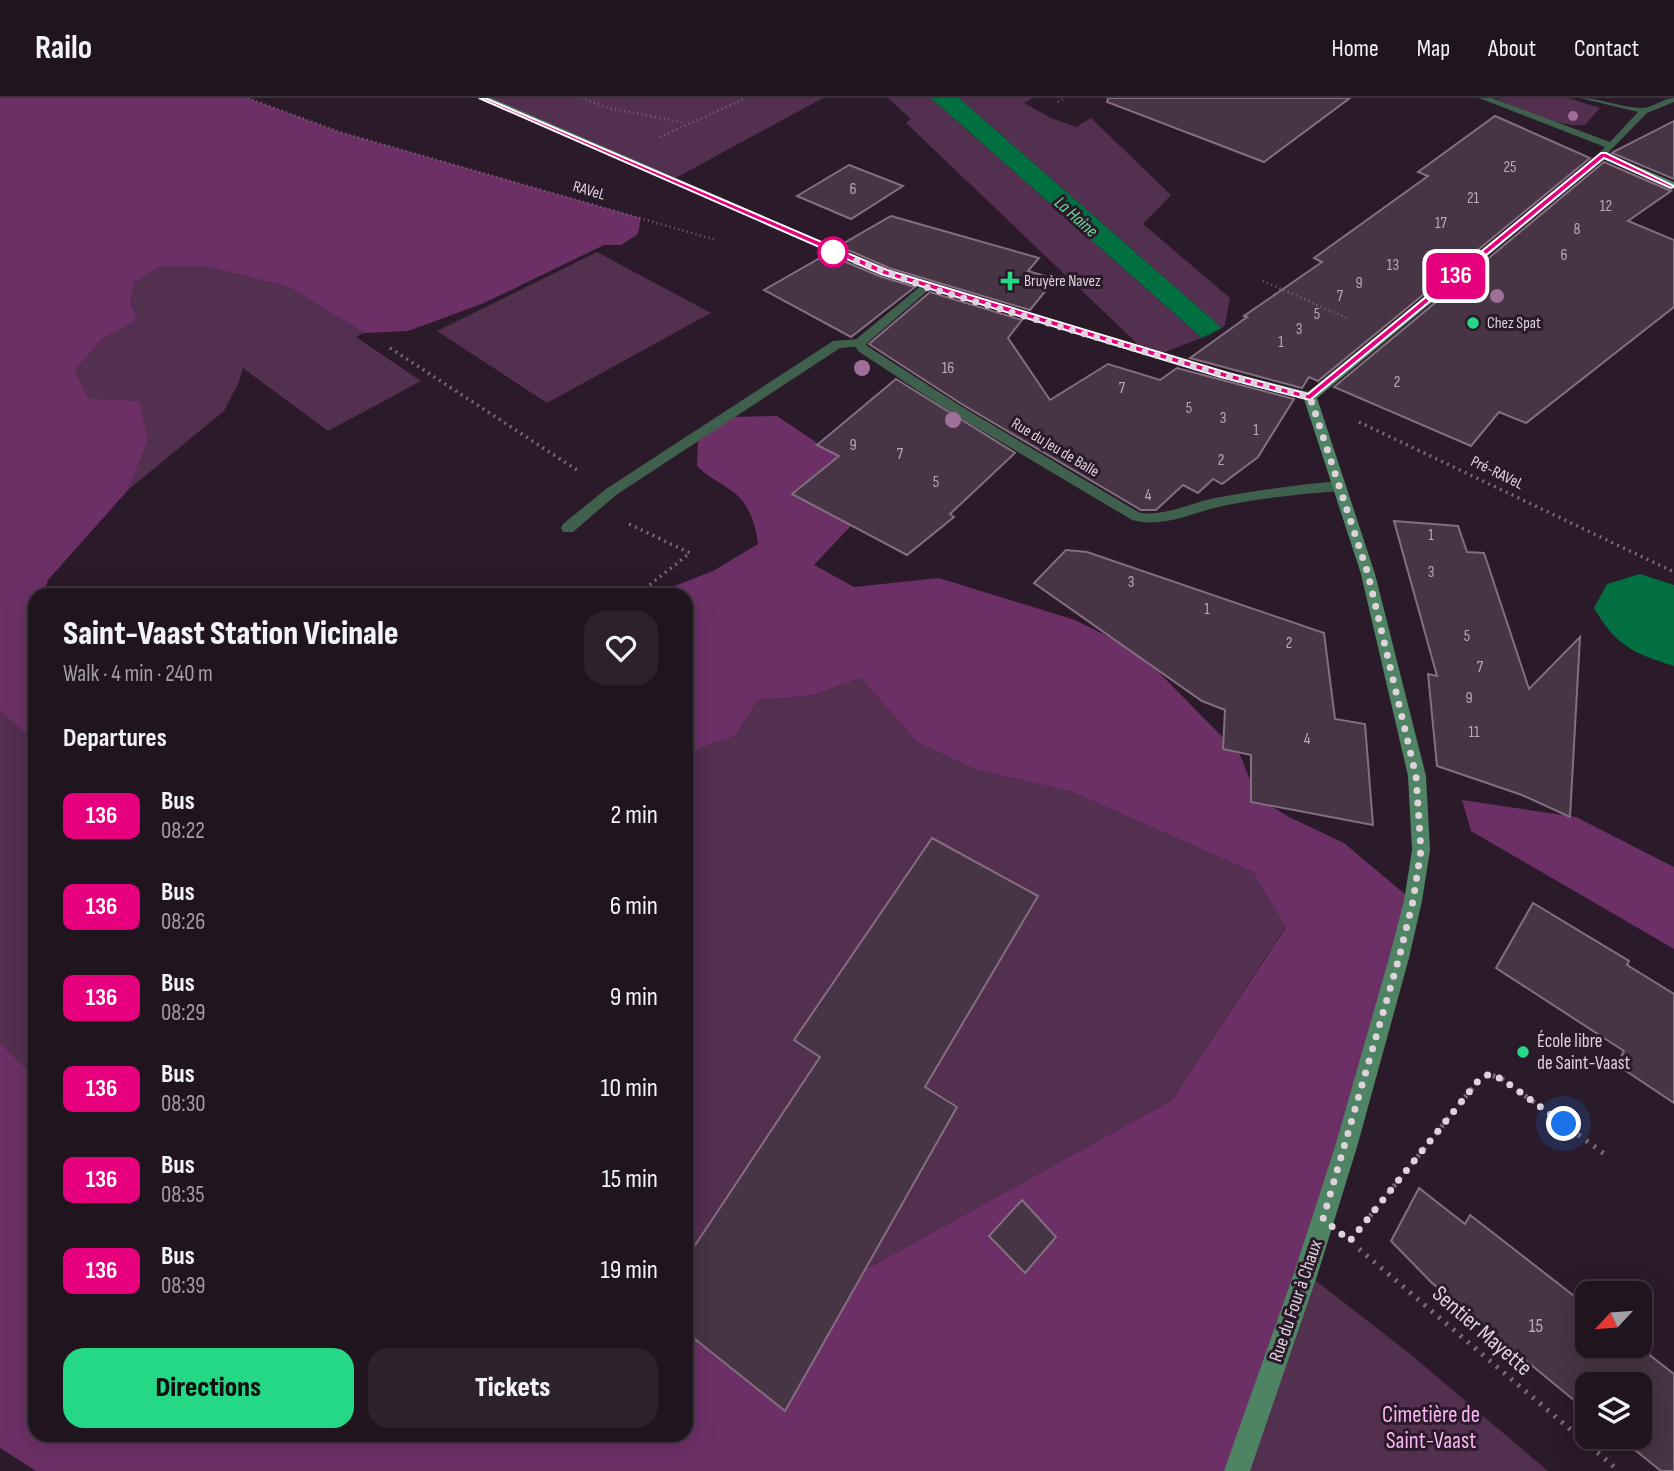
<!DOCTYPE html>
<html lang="en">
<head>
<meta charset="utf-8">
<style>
  :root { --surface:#20141f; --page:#2d212c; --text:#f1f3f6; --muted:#a29ea4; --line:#3d333d; --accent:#24d886 }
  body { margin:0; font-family:"Sofia Sans Condensed",sans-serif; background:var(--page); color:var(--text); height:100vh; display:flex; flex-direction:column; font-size:26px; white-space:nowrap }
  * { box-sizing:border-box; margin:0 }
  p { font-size:23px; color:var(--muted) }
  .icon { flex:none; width:38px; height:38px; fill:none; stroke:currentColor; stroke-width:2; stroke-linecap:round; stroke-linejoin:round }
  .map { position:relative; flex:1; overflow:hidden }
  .sheet { position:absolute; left:28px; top:490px; width:665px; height:854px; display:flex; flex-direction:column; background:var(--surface); border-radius:21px; box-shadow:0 7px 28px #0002,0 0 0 2px var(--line) }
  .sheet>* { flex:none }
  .badge { padding:0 14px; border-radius:10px; font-size:24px; line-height:46px }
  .needle { width:46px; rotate:244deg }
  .fabs { position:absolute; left:1575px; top:1183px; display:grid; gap:14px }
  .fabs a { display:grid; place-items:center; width:77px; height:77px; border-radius:14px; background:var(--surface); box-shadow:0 7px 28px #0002,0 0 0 2px var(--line); font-size:35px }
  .you { position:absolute; width:35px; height:35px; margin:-18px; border:5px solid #fff; border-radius:50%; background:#1a73e8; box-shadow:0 0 0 10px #1a73e833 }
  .map>.badge { position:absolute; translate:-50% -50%; box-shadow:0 0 0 4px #fff }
  h2 { padding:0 35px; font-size:26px; line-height:63px }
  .round { display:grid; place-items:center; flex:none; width:74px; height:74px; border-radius:21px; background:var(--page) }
  .headline { display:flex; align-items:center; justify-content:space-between; height:119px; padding:0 35px }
  h1 { font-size:33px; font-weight:800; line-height:52px }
  .primary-button { display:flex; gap:14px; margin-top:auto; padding:14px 35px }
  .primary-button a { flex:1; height:80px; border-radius:21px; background:var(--accent); color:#111; font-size:28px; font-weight:800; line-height:80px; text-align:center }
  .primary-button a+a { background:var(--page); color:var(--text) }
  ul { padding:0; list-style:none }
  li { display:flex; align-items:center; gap:21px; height:91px; padding:0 35px }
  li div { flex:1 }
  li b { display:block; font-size:26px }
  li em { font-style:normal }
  li .badge { min-width:77px; font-weight:700; text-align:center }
  header { display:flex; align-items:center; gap:42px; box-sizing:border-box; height:98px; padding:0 35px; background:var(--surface); border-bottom:2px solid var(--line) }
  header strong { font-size:33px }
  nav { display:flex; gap:38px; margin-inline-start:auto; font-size:24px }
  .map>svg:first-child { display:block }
  .green { fill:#532f50 }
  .forest { fill:#6c3067 }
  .water { fill:#026f41 }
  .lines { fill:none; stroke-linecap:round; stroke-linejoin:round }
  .river { fill:#026f41; fill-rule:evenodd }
  .building { fill:#473444; stroke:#846e81; stroke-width:2 }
  .path-far2 { stroke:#796a77; stroke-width:2.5; stroke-dasharray:1 3.5; stroke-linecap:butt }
  .path-far1 { stroke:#796a77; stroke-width:3.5; stroke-dasharray:2 4.5; stroke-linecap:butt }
  .path { stroke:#796a77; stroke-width:5; stroke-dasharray:2.5 7; stroke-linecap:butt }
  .lane { fill:#3f604c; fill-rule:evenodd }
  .street { fill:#3f604c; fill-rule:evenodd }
  .secondary { fill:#4e8464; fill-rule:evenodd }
  .tree { fill:#9e6f99 }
  .line { fill:#e6007e; stroke:#fff; stroke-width:2 }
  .walk { stroke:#ded2dc; stroke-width:7; stroke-dasharray:0 12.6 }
  .stop-dot { fill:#fff; stroke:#e6007e; stroke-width:3.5 }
  .poi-dot { fill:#24d886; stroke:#2b1a29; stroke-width:2.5 }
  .labels { text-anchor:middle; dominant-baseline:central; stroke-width:6; stroke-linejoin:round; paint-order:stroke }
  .number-label { font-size:16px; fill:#b8aab6 }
  .far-street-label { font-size:16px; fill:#ded2dc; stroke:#2b1a29 }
  .far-poi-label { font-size:16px; fill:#ded2dc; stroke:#2b1a29; text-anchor:start }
  .far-water-label { font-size:18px; font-style:italic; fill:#66dc9a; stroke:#2b1a29 }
  .poi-label { font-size:19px; fill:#ded2dc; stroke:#2b1a29; text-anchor:start }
  .street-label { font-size:19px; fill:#ded2dc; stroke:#2b1a29 }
  .near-number-label { font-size:19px; fill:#b8aab6 }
  .near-street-label { font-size:23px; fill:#ded2dc; stroke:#2b1a29 }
  .near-park-label { font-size:23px; fill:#fcb5f4; stroke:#2b1a29 }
</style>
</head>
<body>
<header>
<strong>Railo</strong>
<nav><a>Home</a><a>Map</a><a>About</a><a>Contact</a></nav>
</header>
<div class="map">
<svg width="1674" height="1373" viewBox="0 0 1674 1373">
  <rect width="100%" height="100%" fill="#2b1a29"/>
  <g class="green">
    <polygon points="483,0 823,0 672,82"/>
    <polygon points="888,0 931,0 1202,240 1157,257 1146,254 906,25 911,21"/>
    <polygon points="959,0 1033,0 1024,5 1051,20 1076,29 1091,20 1171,97 1143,126 1230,200 1225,227 1222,230"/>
    <path d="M 1495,0 L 1568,0 L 1600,10 L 1585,27 C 1555,29 1522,12 1495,0 Z"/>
    <polygon points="597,154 711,215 547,305 437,233"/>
    <polygon points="162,168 204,168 289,189 364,235 356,239 421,283 328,333 243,270 239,284 224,313 128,392 148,342 89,301 75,272 102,241 136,222 130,203 133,184"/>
    <polygon points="861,580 917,644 974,671 1072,694 1253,774 1286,828 1172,1002 756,1232 686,1224 686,655 735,638 758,602 813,597"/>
    <polygon points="0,613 35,644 35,980 0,944"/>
    <polygon points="1306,1175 1409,1255 1548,1373 1237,1373"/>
  </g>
  <g class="forest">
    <polygon points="0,0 248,0 340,34 641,120 638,136 621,147 604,147 484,205 408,233 364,235 289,189 204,168 162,168 134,184 130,203 137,222 102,241 75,272 89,301 139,303 148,342 128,392 48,482 43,497 35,497 35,644 0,613"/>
    <path d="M 777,318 L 880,387 L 861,417 L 814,467 L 854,489 L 939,480 L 1075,522 L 1139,554 L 1240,657 L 1257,699 L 1289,719 L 1344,745 L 1413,803 L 1237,1373 L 36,1373 L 0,1350 L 0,944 L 35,980 L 35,1337 L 686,1337 L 686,1224 L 756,1232 L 1172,1002 L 1286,829 L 1253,774 L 1072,694 L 974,671 L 917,644 L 861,580 L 813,597 L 758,602 L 735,638 L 686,655 L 686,497 L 667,497 L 672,489 L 713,473 L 758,446 C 757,431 750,410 739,399 C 727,387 709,381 697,368 L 698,338 L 728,319 Z"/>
    <polygon points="1462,702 1576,719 1674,769 1674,851 1471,733"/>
  </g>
  <polygon class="water" points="931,0 959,0 1222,230 1202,240"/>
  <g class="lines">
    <path class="river" d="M 1640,476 L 1674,487 L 1674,568 C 1634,556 1615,547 1594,510 L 1607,486 Z"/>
  </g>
  <g class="building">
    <polygon points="1108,0 1350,0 1264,64 1107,4"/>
    <polygon points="1495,18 1590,60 1318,283 1309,279 1302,290 1190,260 1247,219 1244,218 1322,164 1314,160 1428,78 1418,74"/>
    <polygon points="1674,23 1674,81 1612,55 1613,54"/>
    <polygon points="1604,64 1671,93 1628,123 1674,142 1674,209 1526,325 1499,314 1471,348 1334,289"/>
    <polygon points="849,67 903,88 851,121 797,98"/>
    <polygon points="891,118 1039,160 1028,173 1055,181 1030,212 889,170 839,148"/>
    <polygon points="827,156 879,178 915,189 851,239 764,192"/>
    <polygon points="930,194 1022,222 1008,240 1050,302 1108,266 1160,282 1177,270 1294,301 1258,359 1222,386 1213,381 1198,395 1183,387 1156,412 1141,412 960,305 869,246"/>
    <polygon points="896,281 1015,355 950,416 954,419 907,457 792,396 839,358 817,347"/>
    <polygon points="1394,423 1458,428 1467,454 1484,455 1529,591 1580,539 1570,719 1522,697 1437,668 1428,576 1437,578"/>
    <polygon points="1066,452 1087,454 1324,535 1335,621 1365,626 1373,727 1251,704 1251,657 1223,651 1225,612 1202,603 1034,485"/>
    <polygon points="932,740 1038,798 925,989 957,1009 785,1313 686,1234 686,1161 820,959 794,942"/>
    <polygon points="1533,805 1629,863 1627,867 1674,896 1674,1005 1617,967 1624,953 1496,870"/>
    <polygon points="1419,1090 1465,1126 1470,1117 1587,1208 1587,1248 1638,1248 1674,1276 1674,1373 1661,1373 1619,1339 1640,1339 1640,1286 1587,1286 1587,1313 1432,1185 1391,1143"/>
    <polygon points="1022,1102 1056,1139 1025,1175 989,1138"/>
  </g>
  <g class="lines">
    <g class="path-far2">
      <polyline points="248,0 340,34 716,142"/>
      <polyline points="581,0 609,10 685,25"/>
      <polyline points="1058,4 1065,0"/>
      <polyline points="660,39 746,0"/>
      <polyline points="1263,183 1349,221"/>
    </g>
    <g class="path-far1">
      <polyline points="390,250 580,374"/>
      <polyline points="1359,324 1674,474"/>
      <polyline points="629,426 690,455 637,497"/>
    </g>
    <g class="path">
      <polyline points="1370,1118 1478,983 1489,976 1502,981 1606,1057"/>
      <polyline points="1359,1151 1619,1373"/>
    </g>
    <polygon class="lane" points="859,241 865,245 863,248 840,250 616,397 573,434 563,434 561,430 563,426 606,391 833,243"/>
    <g class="street">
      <path d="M 1479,0 L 1492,0 L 1610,44 L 1638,14 L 1580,0 C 1601,0 1622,10 1642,10 C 1653,10 1663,0 1674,0 L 1674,4 L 1647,15 L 1603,60 L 1598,57 L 1605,49 Z"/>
      <path d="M 922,187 L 932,189 L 866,246 L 867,248 L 959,307 L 1140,415 C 1167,418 1190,405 1215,400 C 1256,392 1297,387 1339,383 L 1346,388 L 1339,393 C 1301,396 1264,400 1227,407 C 1195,413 1164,431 1132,422 L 949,313 L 858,253 L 853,245 L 855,242 Z"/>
    </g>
    <polygon class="secondary" points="478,0 491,0 888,172 1228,274 1308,294 1600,55 1606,55 1674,84 1674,91 1604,61 1317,300 1375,476 1426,678 1430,752 1422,803 1409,860 1357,1049 1318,1175 1250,1373 1224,1373 1294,1175 1335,1049 1389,860 1404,803 1412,752 1408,678 1361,476 1304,301 1220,280 880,176"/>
  </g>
  <g class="tree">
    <circle cx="1573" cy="18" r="5"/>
    <circle cx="1497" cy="198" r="7"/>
    <circle cx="862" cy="270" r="8"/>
    <circle cx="953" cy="322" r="8"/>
  </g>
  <polygon class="line" points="479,0 485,0 887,172 1228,275 1308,296 1601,55 1606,55 1674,88 1671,90 1604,60 1310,302 1221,279 881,176"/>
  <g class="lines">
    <polyline class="walk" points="833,154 926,189 1224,277 1310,299 1368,476 1416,678 1421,752 1413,803 1399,860 1323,1121 1350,1143 1478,983 1489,976 1502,981 1564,1026"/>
  </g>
  <circle class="stop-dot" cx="833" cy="154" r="14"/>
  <g class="poi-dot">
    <path d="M1006.5 172.5h7v7h7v7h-7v7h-7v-7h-7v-7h7z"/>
    <circle cx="1473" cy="225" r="7"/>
    <circle cx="1523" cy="954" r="7"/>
  </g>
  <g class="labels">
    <g class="number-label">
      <text x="1510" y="69">25</text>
      <text x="853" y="91">6</text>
      <text x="1473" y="100">21</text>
      <text x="1606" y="108">12</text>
      <text x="1441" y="125">17</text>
      <text x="1577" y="131">8</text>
      <text x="1564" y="157">6</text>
      <text x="1393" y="167">13</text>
      <text x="1359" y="185">9</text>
      <text x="1340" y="198">7</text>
      <text x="1317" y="216">5</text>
      <text x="1299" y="231">3</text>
      <text x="1281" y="244">1</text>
      <text x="948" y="270">16</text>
      <text x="1397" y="284">2</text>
      <text x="1122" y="290">7</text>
      <text x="1189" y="310">5</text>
      <text x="1223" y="320">3</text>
      <text x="1256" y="332">1</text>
      <text x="853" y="347">9</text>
      <text x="900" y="356">7</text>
      <text x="1221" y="362">2</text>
      <text x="936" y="384">5</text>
      <text x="1148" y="397">4</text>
      <text x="1431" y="437">1</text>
      <text x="1431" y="474">3</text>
      <text x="1131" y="484">3</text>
      <text x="1207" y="511">1</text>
      <text x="1467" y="538">5</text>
      <text x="1289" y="545">2</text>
      <text x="1480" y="569">7</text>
      <text x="1469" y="600">9</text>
      <text x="1474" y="634">11</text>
      <text x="1307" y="641">4</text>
    </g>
    <g class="far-street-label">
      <text transform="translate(589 93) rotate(16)">RAVeL</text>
      <text transform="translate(1055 350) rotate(31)">Rue du Jeu de Balle</text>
      <text transform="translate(1497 375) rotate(26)">Pré-RAVeL</text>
    </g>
    <g class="far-poi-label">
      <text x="1024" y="183">Bruyère Navez</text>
      <text x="1487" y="225">Chez Spat</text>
    </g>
    <g class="far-water-label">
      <text transform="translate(1076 119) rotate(42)">La Haine</text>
    </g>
    <g class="poi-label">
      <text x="1537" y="943">École libre<tspan x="1537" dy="22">de Saint-Vaast</tspan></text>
    </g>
    <g class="street-label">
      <text transform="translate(1296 1203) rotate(-71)">Rue du Four à Chaux</text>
    </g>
    <g class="near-number-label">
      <text x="1536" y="1228">15</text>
    </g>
    <g class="near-street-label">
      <text transform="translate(1482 1233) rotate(41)">Sentier Mayette</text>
    </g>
    <g class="near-park-label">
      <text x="1431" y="1317">Cimetière de<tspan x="1431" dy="26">Saint-Vaast</tspan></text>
    </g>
  </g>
</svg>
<div class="fabs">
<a><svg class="needle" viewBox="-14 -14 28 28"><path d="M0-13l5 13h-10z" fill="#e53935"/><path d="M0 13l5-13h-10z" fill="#a29ea4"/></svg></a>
<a><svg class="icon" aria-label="layers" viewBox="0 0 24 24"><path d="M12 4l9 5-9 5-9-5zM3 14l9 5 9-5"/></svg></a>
</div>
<div class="you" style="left:1564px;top:1026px"></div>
<b class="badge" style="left:1456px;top:178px;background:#e6007e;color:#fff">136</b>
<section class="sheet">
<div class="headline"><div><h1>Saint-Vaast Station Vicinale</h1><p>Walk · 4 min · 240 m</p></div><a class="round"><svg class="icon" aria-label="heart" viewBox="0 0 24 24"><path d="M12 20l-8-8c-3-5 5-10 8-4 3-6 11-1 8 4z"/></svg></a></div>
<h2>Departures</h2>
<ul>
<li><span class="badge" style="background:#e6007e;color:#fff">136</span><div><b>Bus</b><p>08:22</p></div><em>2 min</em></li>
<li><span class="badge" style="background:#e6007e;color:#fff">136</span><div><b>Bus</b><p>08:26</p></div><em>6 min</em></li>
<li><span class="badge" style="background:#e6007e;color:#fff">136</span><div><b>Bus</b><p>08:29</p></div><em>9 min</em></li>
<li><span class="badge" style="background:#e6007e;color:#fff">136</span><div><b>Bus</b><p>08:30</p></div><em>10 min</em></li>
<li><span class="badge" style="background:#e6007e;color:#fff">136</span><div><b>Bus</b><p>08:35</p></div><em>15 min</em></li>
<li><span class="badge" style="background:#e6007e;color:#fff">136</span><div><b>Bus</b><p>08:39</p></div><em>19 min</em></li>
</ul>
<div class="primary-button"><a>Directions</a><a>Tickets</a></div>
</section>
</div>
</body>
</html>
